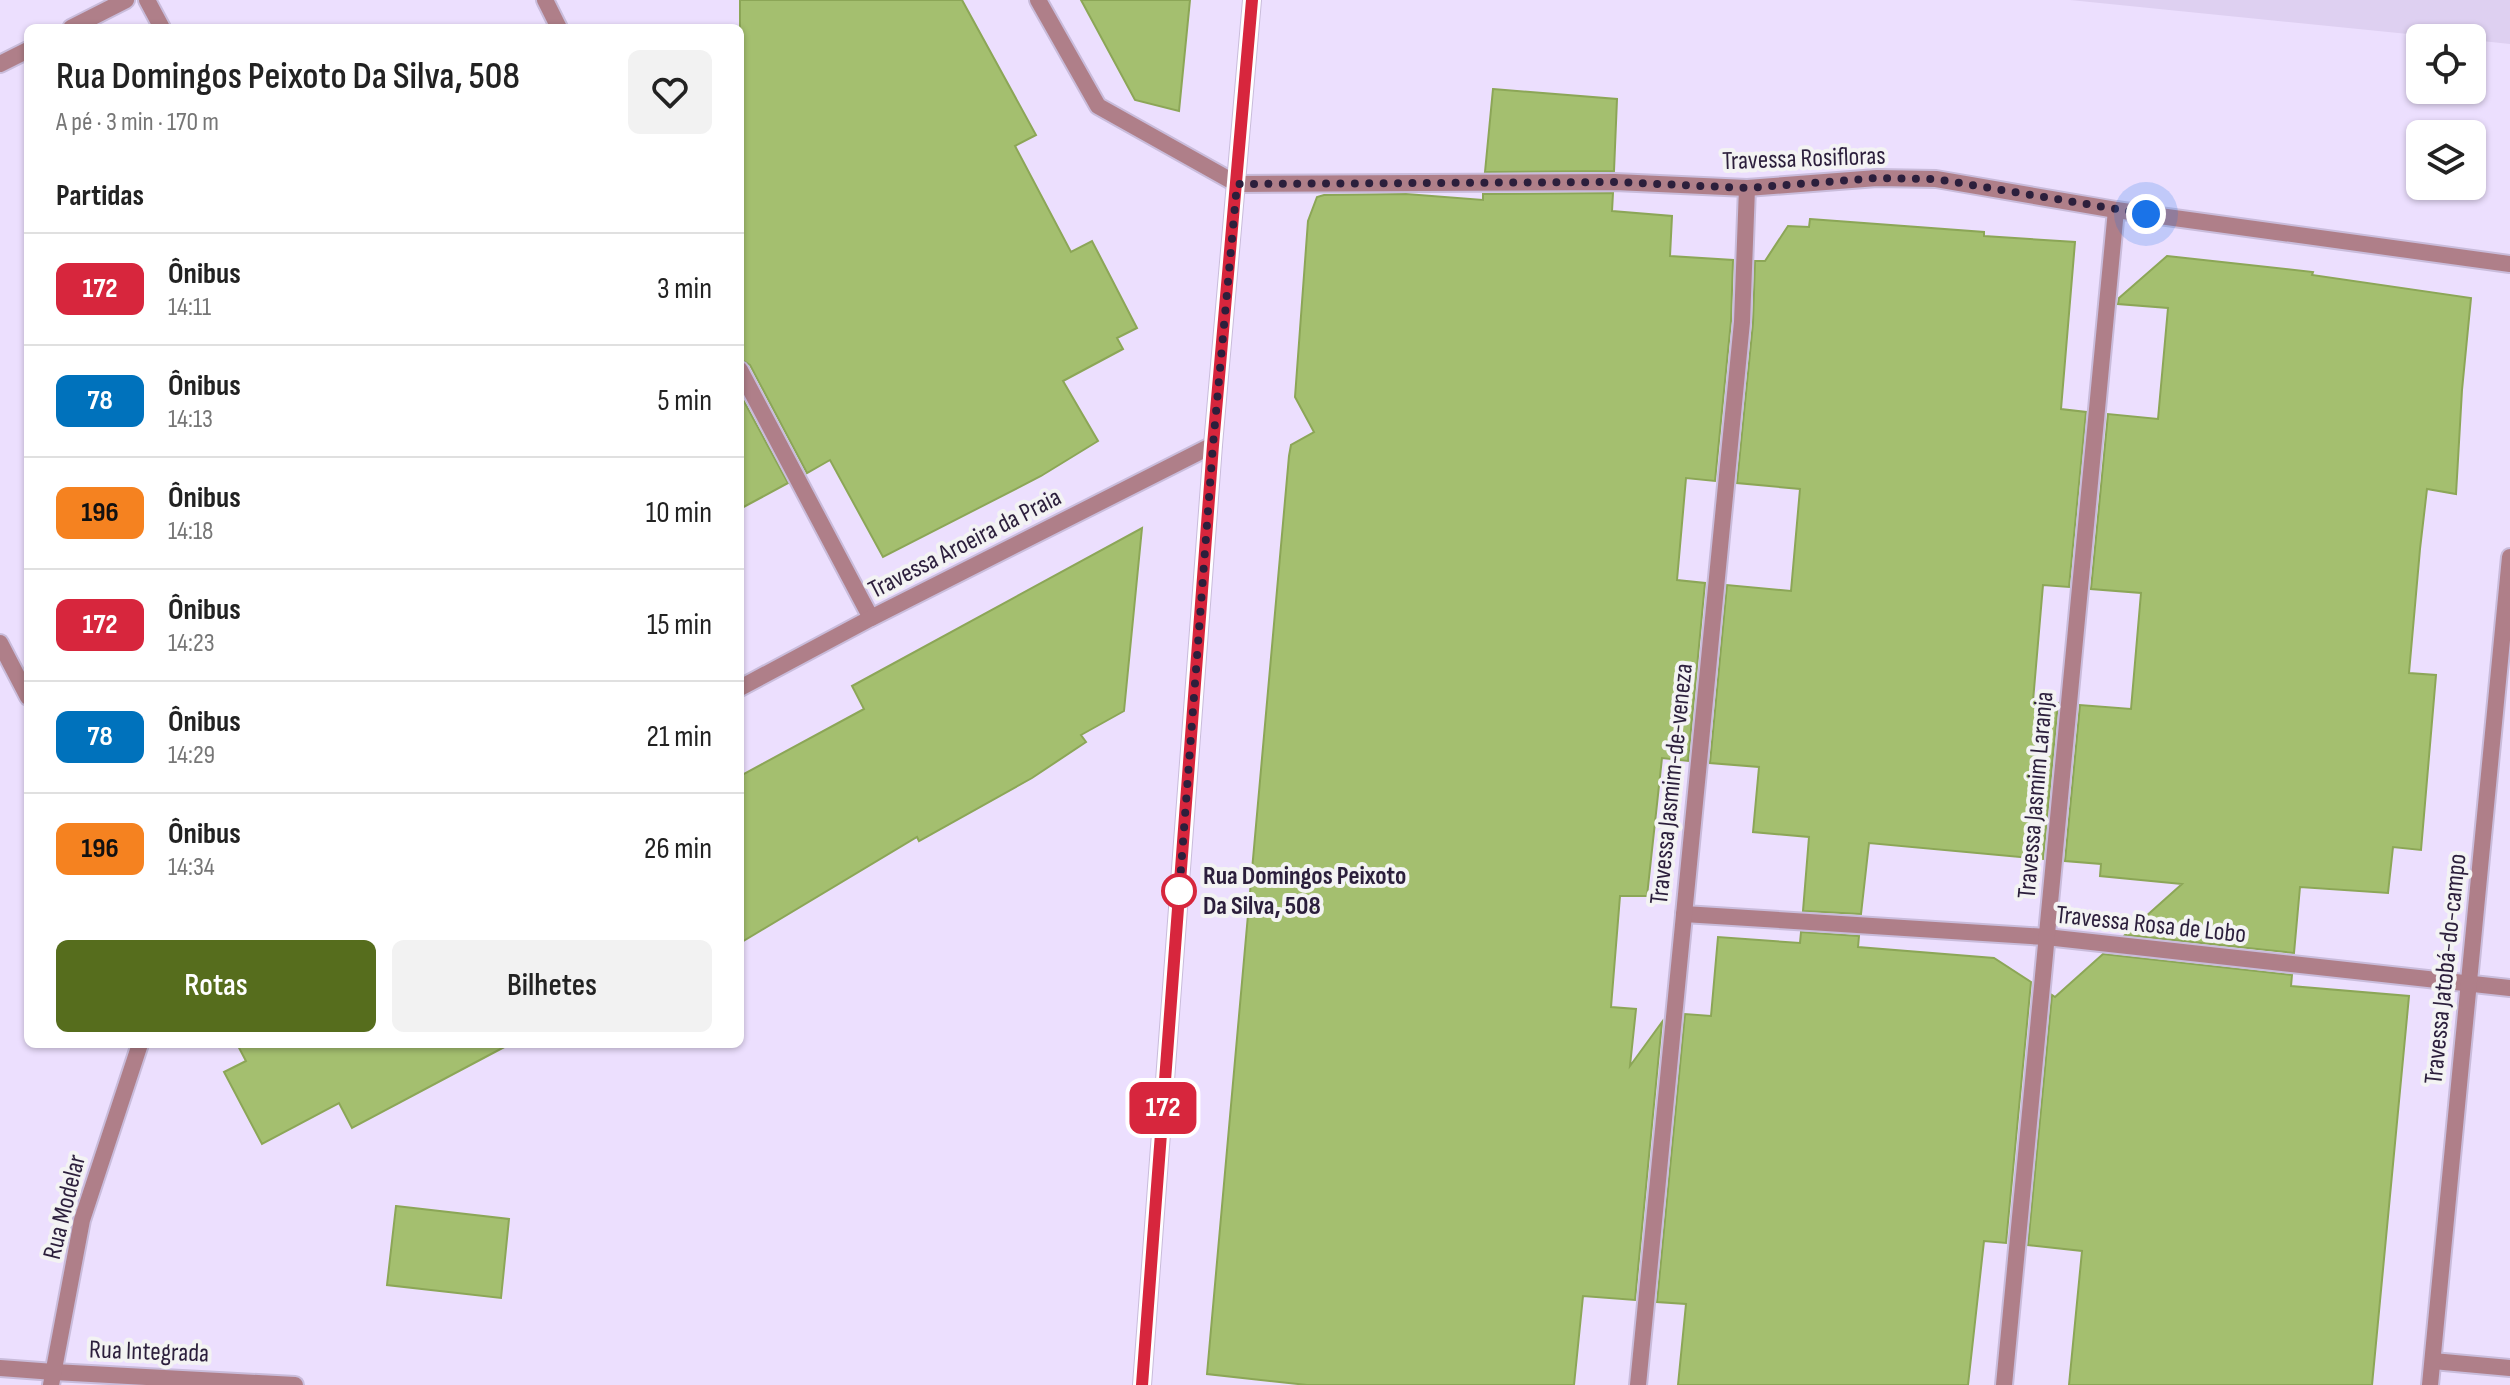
<!DOCTYPE html>
<html lang="pt">
<head>
<meta charset="utf-8">
<style>
  :root { --surface:#fff; --page:#f2f2f2; --text:#222; --muted:#767676; --line:#e0e0e0; --accent:#566d1d }
  body { margin:0; font-family:"Sofia Sans Condensed",sans-serif; background:var(--page); color:var(--text); height:100vh; display:flex; flex-direction:column; font-size:30px; white-space:nowrap }
  * { box-sizing:border-box; margin:0 }
  p { font-size:26px; color:var(--muted) }
  .icon { flex:none; width:44px; height:44px; fill:none; stroke:currentColor; stroke-width:2; stroke-linecap:round; stroke-linejoin:round }
  .map { position:relative; flex:1; overflow:hidden }
  .panel { position:absolute; left:24px; top:24px; width:720px; height:1024px; display:flex; flex-direction:column; background:var(--surface); border-radius:12px; box-shadow:0 2px 6px #0004 }
  .panel>* { flex:none }
  .badge { padding:0 16px; border-radius:12px; font-size:28px; line-height:52px }
  .controls { position:absolute; left:2406px; top:24px; display:grid; gap:16px }
  .controls a { display:grid; place-items:center; width:80px; height:80px; border-radius:12px; background:var(--surface); box-shadow:0 2px 6px #0004; font-size:40px }
  .you { position:absolute; width:40px; height:40px; margin:-20px; border:6px solid #fff; border-radius:50%; background:#1a73e8; box-shadow:0 0 0 12px #1a73e833 }
  .map>.badge { position:absolute; translate:-50% -50%; box-shadow:0 0 0 4px #fff }
  h2 { padding:0 32px; font-size:30px; line-height:72px }
  .round { display:grid; place-items:center; flex:none; width:84px; height:84px; border-radius:12px; background:var(--page) }
  .summary { display:flex; align-items:center; justify-content:space-between; height:136px; padding:0 32px }
  h1 { font-size:38px; font-weight:600; line-height:60px }
  .primary-button { display:flex; gap:16px; margin-top:auto; padding:16px 32px }
  .primary-button a { flex:1; height:92px; border-radius:12px; background:var(--accent); color:#fff; font-size:32px; font-weight:600; line-height:92px; text-align:center }
  .primary-button a+a { background:var(--page); color:var(--text) }
  ul { padding:0; list-style:none }
  li { display:flex; align-items:center; gap:24px; height:112px; padding:0 32px; border-top:2px solid var(--line) }
  li div { flex:1 }
  li b { display:block; font-size:30px }
  li em { font-style:normal }
  li .badge { min-width:88px; font-weight:700; text-align:center }
  .map>svg:first-child { display:block }
  .built { fill:#ded0f1 }
  .building { fill:#a4bf6f; stroke:#8ca657; stroke-width:2 }
  .lines { fill:none; stroke-linecap:round; stroke-linejoin:round }
  .minor-casing { stroke:#c9bcdb; stroke-width:20 }
  .tertiary-casing { stroke:#c9bcdb; stroke-width:20 }
  .secondary-casing { stroke:#c9bcdb; stroke-width:20 }
  .minor { stroke:#af7f89; stroke-width:16 }
  .tertiary { stroke:#af7f89; stroke-width:16 }
  .secondary { stroke:#904d5e; stroke-width:16 }
  .line-casing { stroke:#fff; stroke-width:18 }
  .line { stroke:#d7263d; stroke-width:12 }
  .walk { stroke:#2c1f3c; stroke-width:8; stroke-dasharray:0 14.4 }
  .stop-dot { fill:#fff; stroke:#d7263d; stroke-width:4 }
  .labels { text-anchor:middle; dominant-baseline:central; stroke-width:8; stroke-linejoin:round; paint-order:stroke }
  .street-label { font-size:26px; fill:#2c1f3c; stroke:#f3f3f3 }
  .stop-label { font-size:26px; font-weight:bold; fill:#2c1f3c; stroke:#f3f3f3; text-anchor:start }
</style>
</head>
<body>
<div class="map">
<svg width="2510" height="1385" viewBox="0 0 2510 1385">
  <rect width="100%" height="100%" fill="#ecdffe"/>
  <polygon class="built" points="2070,0 2510,0 2510,44 2472,40 2472,38 2448,38"/>
  <g class="building">
    <polygon points="740,0 962,0 1036,135 1015,146 1071,252 1092,241 1137,328 1117,338 1123,349 1063,381 1098,441 1041,476 883,557 830,460 807,473 750,365 740,359"/>
    <polygon points="1081,0 1190,0 1179,111 1135,100"/>
    <polygon points="1493,89 1617,99 1614,171 1485,172"/>
    <polygon points="1613,193 1612,211 1672,216 1670,256 1733,260 1731,321 1715,481 1686,478 1677,580 1705,583 1688,761 1662,758 1647,896 1620,896 1611,1007 1636,1009 1630,1066 1662,1022 1635,1300 1583,1296 1574,1385 1307,1385 1207,1374 1289,456 1291,445 1314,432 1295,397 1308,221 1317,197 1324,195 1406,194 1483,200 1483,194"/>
    <polygon points="1810,219 1984,232 1984,236 2075,242 2061,409 2086,412 2069,587 2043,585 2033,701 2058,703 2043,859 1869,843 1861,914 1803,911 1809,837 1753,832 1759,767 1710,763 1727,585 1791,591 1800,489 1737,483 1753,323 1755,261 1765,261 1788,226 1809,227"/>
    <polygon points="2167,256 2313,272 2312,275 2471,298 2462,390 2456,494 2427,489 2420,549 2409,673 2436,675 2421,850 2393,847 2388,893 2300,887 2294,953 2125,935 2182,884 2100,876 2101,864 2065,861 2080,705 2131,709 2141,593 2091,589 2108,414 2158,419 2168,308 2118,304 2119,298"/>
    <polygon points="740,394 788,483 740,509"/>
    <polygon points="1142,528 1124,711 1081,735 1086,742 1032,778 919,841 917,837 740,943 740,776 864,709 852,686"/>
    <polygon points="1801,932 1859,936 1858,947 1994,958 2031,982 2006,1243 1984,1241 1968,1385 1678,1385 1686,1304 1657,1302 1685,1014 1711,1016 1718,937 1800,943"/>
    <polygon points="2103,954 2292,975 2291,986 2409,996 2372,1385 2069,1385 2082,1251 2028,1245 2052,995 2055,997"/>
    <polygon points="237,1044 510,1044 352,1128 339,1103 262,1144 224,1072 246,1061"/>
    <polygon points="396,1206 509,1219 501,1298 387,1285"/>
  </g>
  <g class="lines">
    <defs>
      <g id="minor">
        <polyline points="147,0 162,28"/>
        <polyline points="545,0 559,28"/>
        <polyline points="1038,0 1098,106 1237,184 1615,182 1747,188 1877,178 1936,179 2116,210 2510,264"/>
        <polyline points="71,28 126,0"/>
        <polyline points="0,64 28,50"/>
        <polyline points="740,370 871,618"/>
        <polyline points="740,688 871,618 1213,445"/>
        <polyline points="1684,914 2046,937 2510,988"/>
        <polyline points="2433,1361 2510,1368"/>
        <polyline points="0,1368 54,1372"/>
        <polyline points="1638,1385 1742,322 1747,188"/>
        <polyline points="2004,1385 2116,210"/>
        <polyline points="2430,1385 2510,557"/>
      </g>
      <g id="tertiary">
        <polyline points="0,643 28,697"/>
        <polyline points="54,1372 295,1385"/>
        <polyline points="51,1385 82,1220 140,1044"/>
      </g>
      <polyline id="secondary" points="1142,1385 1213,445 1252,0"/>
    </defs>
    <use href="#minor" class="minor-casing"/>
    <use href="#tertiary" class="tertiary-casing"/>
    <use href="#secondary" class="secondary-casing"/>
    <use href="#minor" class="minor"/>
    <use href="#tertiary" class="tertiary"/>
    <use href="#secondary" class="secondary"/>
  </g>
  <g class="lines">
    <defs>
      <polyline id="line" points="1142,1385 1213,445 1252,0"/>
    </defs>
    <use href="#line" class="line-casing"/>
    <use href="#line" class="line"/>
    <polyline class="walk" points="1179,891 1179,895 1213,445 1237,184 1615,182 1747,188 1877,178 1936,179 2146,214"/>
  </g>
  <circle class="stop-dot" cx="1179" cy="891" r="16"/>
  <g class="labels">
    <g class="street-label">
      <text transform="translate(1804 159) rotate(-2)">Travessa Rosifloras</text>
      <text transform="translate(965 544) rotate(-27)">Travessa Aroeira da Praia</text>
      <text transform="translate(1672 784) rotate(-84)">Travessa Jasmim-de-veneza</text>
      <text transform="translate(2036 795) rotate(-85)">Travessa Jasmim Laranja</text>
      <text transform="translate(2151 925) rotate(6)">Travessa Rosa de Lobo</text>
      <text transform="translate(2446 969) rotate(-84)">Travessa Jatobá-do-campo</text>
      <text transform="translate(65 1207) rotate(-76)">Rua Modelar</text>
      <text transform="translate(149 1352) rotate(2)">Rua Integrada</text>
    </g>
    <g class="stop-label">
      <text x="1203" y="876">Rua Domingos Peixoto<tspan x="1203" dy="30">Da Silva, 508</tspan></text>
    </g>
  </g>
</svg>
<div class="controls">
<a><svg class="icon" aria-label="locate" viewBox="0 0 24 24"><circle cx="12" cy="12" r="6"/><path d="M12 2v4M12 18v4M2 12h4M18 12h4"/></svg></a>
<a><svg class="icon" aria-label="layers" viewBox="0 0 24 24"><path d="M12 4l9 5-9 5-9-5zM3 14l9 5 9-5"/></svg></a>
</div>
<div class="you" style="left:2146px;top:214px"></div>
<b class="badge" style="left:1163px;top:1108px;background:#d7263d;color:#fff">172</b>
<section class="panel">
<div class="summary"><div><h1>Rua Domingos Peixoto Da Silva, 508</h1><p>A pé · 3 min · 170 m</p></div><a class="round"><svg class="icon" aria-label="heart" viewBox="0 0 24 24"><path d="M12 20l-8-8c-3-5 5-10 8-4 3-6 11-1 8 4z"/></svg></a></div>
<h2>Partidas</h2>
<ul>
<li><span class="badge" style="background:#d7263d;color:#fff">172</span><div><b>Ônibus</b><p>14:11</p></div><em>3 min</em></li>
<li><span class="badge" style="background:#0072bc;color:#fff">78</span><div><b>Ônibus</b><p>14:13</p></div><em>5 min</em></li>
<li><span class="badge" style="background:#f58220;color:#111">196</span><div><b>Ônibus</b><p>14:18</p></div><em>10 min</em></li>
<li><span class="badge" style="background:#d7263d;color:#fff">172</span><div><b>Ônibus</b><p>14:23</p></div><em>15 min</em></li>
<li><span class="badge" style="background:#0072bc;color:#fff">78</span><div><b>Ônibus</b><p>14:29</p></div><em>21 min</em></li>
<li><span class="badge" style="background:#f58220;color:#111">196</span><div><b>Ônibus</b><p>14:34</p></div><em>26 min</em></li>
</ul>
<div class="primary-button"><a>Rotas</a><a>Bilhetes</a></div>
</section>
</div>
</body>
</html>
